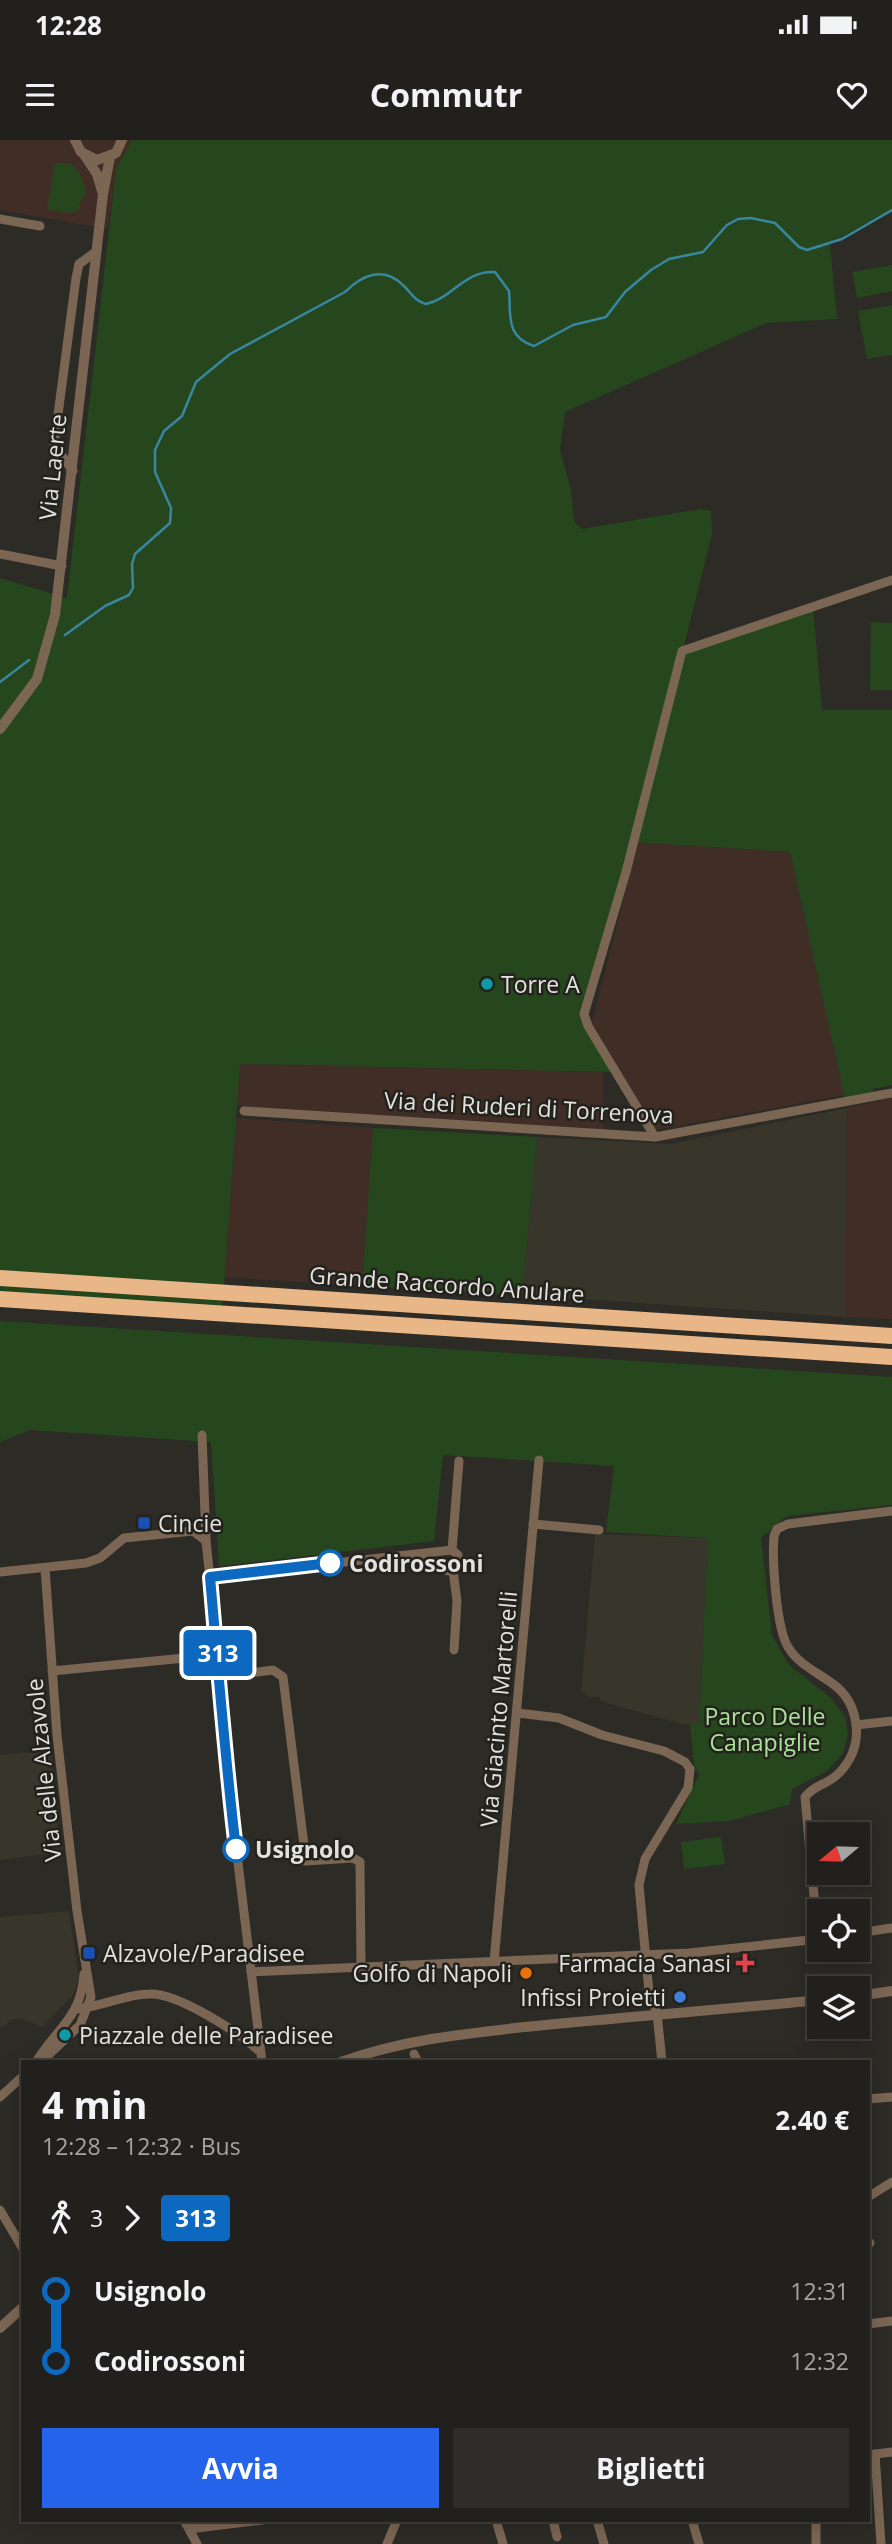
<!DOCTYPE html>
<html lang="it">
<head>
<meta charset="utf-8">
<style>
  :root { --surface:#22201c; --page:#2e2d29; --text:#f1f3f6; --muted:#a2a3a3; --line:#3f3e3b; --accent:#2563eb }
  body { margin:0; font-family:"Open Sans",sans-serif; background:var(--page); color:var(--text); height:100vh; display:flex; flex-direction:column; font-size:26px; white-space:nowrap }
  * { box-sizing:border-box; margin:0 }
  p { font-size:23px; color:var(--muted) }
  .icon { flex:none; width:38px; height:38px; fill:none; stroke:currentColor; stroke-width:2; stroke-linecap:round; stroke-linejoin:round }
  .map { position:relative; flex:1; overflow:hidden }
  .panel { position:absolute; left:21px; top:1920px; width:849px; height:462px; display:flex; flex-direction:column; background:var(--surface); border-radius:0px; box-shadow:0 4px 18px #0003,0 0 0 2px var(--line) }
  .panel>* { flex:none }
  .badge { padding:0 14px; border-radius:5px; font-size:24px; line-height:46px }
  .needle { width:46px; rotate:251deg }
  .tools { position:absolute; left:807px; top:1682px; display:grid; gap:14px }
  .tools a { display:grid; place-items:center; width:63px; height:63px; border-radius:0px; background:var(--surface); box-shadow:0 4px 18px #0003,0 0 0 2px var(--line); font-size:35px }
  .map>.badge { position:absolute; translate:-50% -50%; box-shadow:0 0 0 4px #fff }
  .legs { display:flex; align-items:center; gap:10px; height:77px; padding:0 21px; font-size:23px }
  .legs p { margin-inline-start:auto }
  .summary { display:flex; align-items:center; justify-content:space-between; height:119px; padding:0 21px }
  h1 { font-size:38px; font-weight:700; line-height:52px }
  .action { display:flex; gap:14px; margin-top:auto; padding:14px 21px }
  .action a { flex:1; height:80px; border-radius:0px; background:var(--accent); color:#fff; font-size:28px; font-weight:700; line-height:80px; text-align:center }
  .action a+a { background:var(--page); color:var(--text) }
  ul { padding:0 21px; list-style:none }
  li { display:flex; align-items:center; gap:24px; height:70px; font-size:26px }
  li i { display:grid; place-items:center; width:10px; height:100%; margin:0 9px; background:currentColor }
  li i::after { content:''; width:18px; height:18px; margin:-9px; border:5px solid; border-radius:50%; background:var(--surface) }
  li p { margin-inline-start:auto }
  li:first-child i { background:linear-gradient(#0000 50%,currentColor 0) }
  li:last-child i { background:linear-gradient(currentColor 50%,#0000 0) }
  .status { display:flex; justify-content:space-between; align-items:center; height:49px; padding:0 35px; background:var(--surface); direction:ltr }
  .status svg { height:19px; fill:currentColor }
  header { display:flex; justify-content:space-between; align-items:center; height:91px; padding:0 21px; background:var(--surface); font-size:32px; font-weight:700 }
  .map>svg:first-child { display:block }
  .built { fill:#38352a }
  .industrial { fill:#402e26 }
  .green { fill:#26471d }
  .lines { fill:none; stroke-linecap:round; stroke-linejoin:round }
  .stream { stroke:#3886a0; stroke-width:2.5 }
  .minor { stroke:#7b6654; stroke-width:9 }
  .tertiary { stroke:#7b6654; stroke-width:10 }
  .motorway { stroke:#e9b688; stroke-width:16 }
  .line-1-casing { stroke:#fff; stroke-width:16 }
  .line-1 { stroke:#0c69bf; stroke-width:10 }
  .culture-dot { fill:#0f9aa8; stroke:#23221d; stroke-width:2.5 }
  .transit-dot { fill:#1a4fb4; stroke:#23221d; stroke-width:2.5 }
  .stop-1-dot { fill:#fff; stroke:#0c69bf; stroke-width:3.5 }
  .health-dot { fill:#e0444e; stroke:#23221d; stroke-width:2.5 }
  .food-dot { fill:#e8710a; stroke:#23221d; stroke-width:2.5 }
  .shop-dot { fill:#3f7fe0; stroke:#23221d; stroke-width:2.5 }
  .labels { text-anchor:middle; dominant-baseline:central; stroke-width:5; stroke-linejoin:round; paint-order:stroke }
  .street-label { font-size:23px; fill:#e2e1dd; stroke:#23221d }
  .poi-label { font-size:23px; fill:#e2e1dd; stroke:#23221d; text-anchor:start }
  .stop-label { font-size:23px; font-weight:bold; fill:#e2e1dd; stroke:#23221d; text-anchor:start }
  .park-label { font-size:23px; fill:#a9e399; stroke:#23221d }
</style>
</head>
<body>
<div class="status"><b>12:28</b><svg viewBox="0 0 49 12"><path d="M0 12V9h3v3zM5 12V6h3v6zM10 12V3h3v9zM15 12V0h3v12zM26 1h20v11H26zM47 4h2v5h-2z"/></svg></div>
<header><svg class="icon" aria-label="menu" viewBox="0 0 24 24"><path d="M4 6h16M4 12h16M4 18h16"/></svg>Commutr<svg class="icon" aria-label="heart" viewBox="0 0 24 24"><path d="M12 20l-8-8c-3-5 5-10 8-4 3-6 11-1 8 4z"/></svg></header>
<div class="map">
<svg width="892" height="2404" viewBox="0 0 892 2404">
  <rect width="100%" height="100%" fill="#2d2b26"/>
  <g class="built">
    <polygon points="847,968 846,1177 522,1155 537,997 670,1004"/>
    <polygon points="595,1394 708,1398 699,1584 682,1584 600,1561 600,1557 589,1557 581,1551"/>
    <polygon points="51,1610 60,1712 0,1720 0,1615"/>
    <polygon points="69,1771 79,1839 73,1855 42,1887 20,1878 10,1880 4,1887 0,1886 0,1777"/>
  </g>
  <g class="industrial">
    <polygon points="0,0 132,0 116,29 108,89 0,70"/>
    <polygon points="638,702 790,712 845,955 656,990 592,884"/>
    <polygon points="240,924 603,932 604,989 237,966"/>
    <polygon points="892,958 892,1179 846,1177 847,968"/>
    <polygon points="236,978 373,988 362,1146 225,1137"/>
  </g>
  <g class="green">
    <polygon points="132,0 892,0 892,69 830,104 837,179 766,183 565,272 560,310 571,350 574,382 582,389 700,369 711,371 712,395 683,510 813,467 822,570 892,570 892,945 873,949 873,957 846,963 790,712 634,702 584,877 616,932 240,924 222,1174 0,1159 0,438 67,458 116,29"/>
    <polygon points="55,23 71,23 81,36 86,52 79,64 81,69 70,73 47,69"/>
    <polygon points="892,125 892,151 857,158 852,132"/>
    <polygon points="892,165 892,215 867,219 858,171"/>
    <polygon points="871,482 892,483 892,550 870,550"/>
    <polygon points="373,988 537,997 522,1155 362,1146"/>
    <polygon points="0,1181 892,1237 892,1365 787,1376 761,1398 772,1495 789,1525 831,1558 845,1577 848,1594 843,1613 827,1631 792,1649 790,1664 730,1681 676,1684 699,1635 694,1625 690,1584 699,1583 708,1398 606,1392 614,1326 443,1315 434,1401 219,1426 211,1302 30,1290 0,1302"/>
    <polygon points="721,1697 725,1724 684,1729 681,1702"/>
  </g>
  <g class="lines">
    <g class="stream">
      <path d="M 65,495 L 105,466 L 129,455 L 133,448 L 132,424 L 135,414 L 170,383 L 171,368 L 155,332 L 155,310 L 164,291 L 182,276 L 196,242 L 230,214 L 345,152 C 362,135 384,125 404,146 C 412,154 415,161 426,164 C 452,159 464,130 495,132 L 509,151 C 511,174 505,197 534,206 L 573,185 L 606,177 L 625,152 L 651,130 L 669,119 L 703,112 L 727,85 L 738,79 L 751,78 L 775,83 L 799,107 L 807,110 L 842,99 L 892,70"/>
      <polyline points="0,542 29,520"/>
    </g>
    <g class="minor">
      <polyline points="0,79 40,86"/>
      <polyline points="73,331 54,305 76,138 79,124 97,111"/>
      <polyline points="0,414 62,426"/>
      <polyline points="244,971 655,997 892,953"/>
      <polyline points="655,997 588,886 584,874 626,732 682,511 892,440"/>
      <polyline points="202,1295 206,1401 219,1525 222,1590 262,1922"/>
      <polyline points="533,1384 599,1390"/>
      <polyline points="452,1410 459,1321"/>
      <polyline points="414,1415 448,1431 458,1423 458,1415 452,1410"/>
      <polyline points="453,1430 457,1461 454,1510"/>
      <polyline points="0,1432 86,1423 100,1418 124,1398 193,1391 206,1401"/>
      <polyline points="210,1437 452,1410"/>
      <polyline points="52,1531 195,1517"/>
      <polyline points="220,1537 273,1530 283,1537 306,1721 353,1718 360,1722 361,1827"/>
      <polyline points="518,1573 559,1578 602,1595 664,1611 685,1622 690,1629 688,1648 645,1719 639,1745 649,1852 657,1873 662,1922"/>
      <polyline points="856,1585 892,1581"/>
      <polyline points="858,1793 892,1788"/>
      <path d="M 818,1799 L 805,1657 C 817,1641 833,1647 849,1620 C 863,1596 857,1561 833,1544 C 817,1532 798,1524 788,1507 C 776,1487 772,1419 774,1396 L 777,1389 L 788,1384 L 892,1371"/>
      <polyline points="494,1822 539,1320"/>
      <polyline points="251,1832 689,1813 819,1799"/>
      <path d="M 76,1869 C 101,1867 125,1854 150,1854 C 178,1853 238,1892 259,1911"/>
      <polyline points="414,1914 418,1922"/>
      <path d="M 36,1922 C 57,1888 81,1878 84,1834"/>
      <polyline points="41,1922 80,1885 91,1857 77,1771 57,1595 45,1428"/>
      <polyline points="0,1957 23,1936"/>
      <polyline points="868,1959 892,1957"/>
      <polyline points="868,2057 892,2042"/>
      <polyline points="0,2070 23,2109"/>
      <polyline points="868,2104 870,2103"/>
      <polyline points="868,2184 892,2181"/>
      <polyline points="875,2314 881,2404"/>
      <polyline points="868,2315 892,2312"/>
      <polyline points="184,2380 197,2404"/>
      <polyline points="496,2380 503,2404"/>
      <polyline points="553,2380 557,2397"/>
      <polyline points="597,2380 604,2404"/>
      <polyline points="692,2380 699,2404"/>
      <polyline points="816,2380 816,2404"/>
      <polyline points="189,2389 262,2380"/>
      <polyline points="387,2404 397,2380"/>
    </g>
    <g class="tertiary">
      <polyline points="75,0 81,12 97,20 116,13 122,0"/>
      <polyline points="85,16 97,34 102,51"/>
      <polyline points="0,589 37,539 55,475 103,54 110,17"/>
      <polyline points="858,1856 892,1851"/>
      <path d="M 341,1922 C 402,1900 462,1894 525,1887 C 623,1877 721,1870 819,1860"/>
      <polyline points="0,2188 23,2167"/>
    </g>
    <g class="motorway">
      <polyline points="0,1138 892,1196"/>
      <polyline points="0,1159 892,1217"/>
    </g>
  </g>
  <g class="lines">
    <defs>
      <path id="line-1" d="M 236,1709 C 225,1618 218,1528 210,1437 L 330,1423"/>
    </defs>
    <use href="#line-1" class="line-1-casing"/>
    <use href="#line-1" class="line-1"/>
  </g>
  <g class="culture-dot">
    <circle cx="487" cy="844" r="7"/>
    <circle cx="65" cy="1895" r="7"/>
  </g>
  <g class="transit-dot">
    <rect x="137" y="1376" width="14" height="14" rx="3.5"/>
    <rect x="82" y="1806" width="14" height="14" rx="3.5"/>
  </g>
  <g class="stop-1-dot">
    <circle cx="330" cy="1423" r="12"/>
    <circle cx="236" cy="1709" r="12"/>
  </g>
  <path class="health-dot" d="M741.5 1812.5h7v7h7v7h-7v7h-7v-7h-7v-7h7z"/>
  <circle class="food-dot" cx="526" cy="1833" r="7"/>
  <circle class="shop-dot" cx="680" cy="1857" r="7"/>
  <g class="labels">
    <g class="street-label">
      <text transform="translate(52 327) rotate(-84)">Via Laerte</text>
      <text transform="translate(529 967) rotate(3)">Via dei Ruderi di Torrenova</text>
      <text transform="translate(447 1144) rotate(4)">Grande Raccordo Anulare</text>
      <text transform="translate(498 1569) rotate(-85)">Via Giacinto Martorelli</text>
      <text transform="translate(43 1630) rotate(-96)">Via delle Alzavole</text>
    </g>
    <g class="poi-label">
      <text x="501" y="844">Torre A</text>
      <text x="158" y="1383">Cincie</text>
      <text x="103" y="1813">Alzavole/Paradisee</text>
      <text x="731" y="1823" text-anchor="end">Farmacia Sanasi</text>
      <text x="512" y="1833" text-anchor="end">Golfo di Napoli</text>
      <text x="666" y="1857" text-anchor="end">Infissi Proietti</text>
      <text x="79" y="1895">Piazzale delle Paradisee</text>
    </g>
    <g class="stop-label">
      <text x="349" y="1423">Codirossoni</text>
      <text x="255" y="1709">Usignolo</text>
    </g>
    <g class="park-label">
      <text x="765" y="1576">Parco Delle<tspan x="765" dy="26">Canapiglie</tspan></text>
    </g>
  </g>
</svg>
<div class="tools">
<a><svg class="needle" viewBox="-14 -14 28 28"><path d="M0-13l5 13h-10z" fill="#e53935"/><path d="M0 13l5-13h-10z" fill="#a2a3a3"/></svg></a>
<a><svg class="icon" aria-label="locate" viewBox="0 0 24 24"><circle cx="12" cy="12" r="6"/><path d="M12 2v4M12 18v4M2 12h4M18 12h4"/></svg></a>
<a><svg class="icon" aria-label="layers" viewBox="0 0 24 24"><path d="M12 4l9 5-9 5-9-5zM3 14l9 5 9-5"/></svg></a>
</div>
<b class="badge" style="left:218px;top:1513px;background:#0c69bf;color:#fff">313</b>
<section class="panel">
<div class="summary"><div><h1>4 min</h1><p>12:28 – 12:32 · Bus</p></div><b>2.40 €</b></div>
<div class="legs"><svg class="icon" aria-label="walk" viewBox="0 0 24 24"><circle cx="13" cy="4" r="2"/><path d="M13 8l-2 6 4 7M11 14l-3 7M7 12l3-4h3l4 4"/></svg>3<svg class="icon" aria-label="forward" viewBox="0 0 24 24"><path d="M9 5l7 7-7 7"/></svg><b class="badge" style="background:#0c69bf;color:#fff">313</b></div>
<ul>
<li><i style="color:#0c69bf"></i><b>Usignolo</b><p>12:31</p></li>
<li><i style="color:#0c69bf"></i><b>Codirossoni</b><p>12:32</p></li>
</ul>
<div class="action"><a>Avvia</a><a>Biglietti</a></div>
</section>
</div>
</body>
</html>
